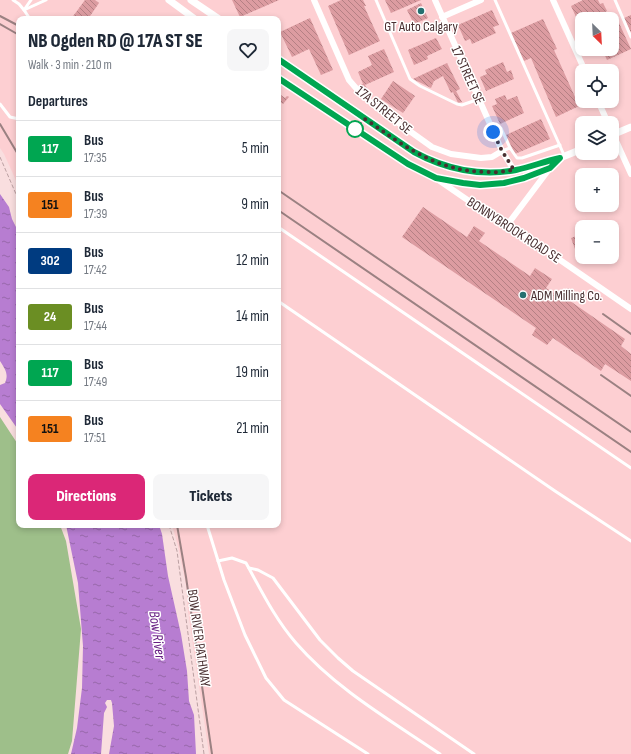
<!DOCTYPE html>
<html lang="en">
<head>
<meta charset="utf-8">
<style>
  :root { --surface:#fff; --page:#f6f6f7; --text:#1f2937; --muted:#747a83; --line:#e0e1e3; --accent:#db2777 }
  body { margin:0; font-family:"Sofia Sans Condensed",sans-serif; background:var(--page); color:var(--text); height:100vh; display:flex; flex-direction:column; font-size:15px; white-space:nowrap }
  * { box-sizing:border-box; margin:0 }
  p { font-size:13px; color:var(--muted) }
  .icon { flex:none; width:22px; height:22px; fill:none; stroke:currentColor; stroke-width:2; stroke-linecap:round; stroke-linejoin:round }
  .map { position:relative; flex:1; overflow:hidden }
  .side { position:absolute; left:16px; top:16px; width:265px; height:512px; display:flex; flex-direction:column; background:var(--surface); border-radius:8px; box-shadow:0 2px 6px #0003 }
  .side>* { flex:none }
  .badge { padding:0 8px; border-radius:3px; font-size:14px; line-height:26px }
  .needle { width:26px; rotate:156deg }
  .fabs { position:absolute; left:575px; top:12px; display:grid; gap:8px }
  .fabs a { display:grid; place-items:center; width:44px; height:44px; border-radius:8px; background:var(--surface); box-shadow:0 2px 6px #0003; font-size:20px }
  .you { position:absolute; width:20px; height:20px; margin:-10px; border:3px solid #fff; border-radius:50%; background:#1a73e8; box-shadow:0 0 0 6px #1a73e833 }
  .map>.badge { position:absolute; translate:-50% -50%; box-shadow:0 0 0 2px #fff }
  h2 { padding:0 12px; font-size:15px; line-height:36px }
  .round { display:grid; place-items:center; flex:none; width:42px; height:42px; border-radius:8px; background:var(--page) }
  .head { display:flex; align-items:center; justify-content:space-between; height:68px; padding:0 12px }
  h1 { font-size:19px; font-weight:800; line-height:30px }
  .cta { display:flex; gap:8px; margin-top:auto; padding:8px 12px }
  .cta a { flex:1; height:46px; border-radius:8px; background:var(--accent); color:#fff; font-size:16px; font-weight:800; line-height:46px; text-align:center }
  .cta a+a { background:var(--page); color:var(--text) }
  ul { padding:0; list-style:none }
  li { display:flex; align-items:center; gap:12px; height:56px; padding:0 12px; border-top:1px solid var(--line) }
  li div { flex:1 }
  li b { display:block; font-size:15px }
  li em { font-style:normal }
  li .badge { min-width:44px; font-weight:700; text-align:center }
  .map>svg:first-child { display:block }
  .built { fill:#fdcfd2; fill-rule:evenodd }
  .grass { fill:#9ebf8a }
  .water { fill:url(#water-ripples) }
  .building { fill:url(#building-back-hatch) }
  .lines { fill:none; stroke-linecap:round; stroke-linejoin:round }
  .path { stroke:#bba0a2; stroke-width:1; stroke-dasharray:4 2; stroke-linecap:butt }
  .service { stroke:#fff; stroke-width:3 }
  .minor { stroke:#fff; stroke-width:6 }
  .tertiary { stroke:#fff; stroke-width:7 }
  .rail { stroke:#9b8182; stroke-width:2 }
  .line-casing { stroke:#fff; stroke-width:9 }
  .line { stroke:#00a651; stroke-width:6 }
  .walk { stroke:#492f31; stroke-width:4; stroke-dasharray:0 7.2 }
  .poi-dot { fill:#257070; stroke:#fff; stroke-width:1.5 }
  .stop-dot { fill:#fff; stroke:#00a651; stroke-width:2 }
  .labels { text-anchor:middle; dominant-baseline:central; stroke-width:3; stroke-linejoin:round; paint-order:stroke }
  .poi-label { font-size:14px; fill:#492f31; stroke:#fff }
  .street-label { font-size:14px; fill:#492f31; stroke:#fff }
  .water-label { font-size:15px; font-style:italic; fill:#661d82; stroke:#fff }
</style>
</head>
<body>
<div class="map">
<svg width="631" height="754" viewBox="0 0 631 754">
  <defs>
    <pattern id="water-ripples" width="26" height="14" patternUnits="userSpaceOnUse"><rect width="26" height="14" fill="#b77dd1"/><path d="M2 4q2-2 4 0t4 0M15 11q2-2 4 0t4 0" fill="none" stroke="#9767aa"/></pattern>
    <pattern id="building-back-hatch" width="6" height="6" patternUnits="userSpaceOnUse"><rect width="6" height="6" fill="#dc9ca1"/><path d="M-1 5l2 2M0 0l6 6M5-1l2 2" fill="none" stroke="#b48084"/></pattern>
  </defs>
  <rect width="100%" height="100%" fill="#f9dedf"/>
  <path class="built" d="M 0,0 L 631,0 L 631,754 L 209,754 L 188,611 L 186,585 L 178,546 L 172,525 L 278,525 L 278,19 L 19,19 L 19,187 L 4,154 L 0,148 ZM 582,19 L 612,19 L 612,49 L 582,49 ZM 582,71 L 612,71 L 612,101 L 582,101 ZM 582,123 L 612,123 L 612,153 L 582,153 ZM 582,175 L 612,175 L 612,205 L 582,205 ZM 582,227 L 612,227 L 612,257 L 582,257 Z"/>
  <polygon class="grass" points="0,417 19,446 19,525 60,525 66,541 81,629 72,741 68,754 0,754"/>
  <g class="water">
    <path d="M 0,194 L 9,207 L 12,219 L 19,233 L 19,431 L 0,404 L 0,385 L 5,383 C 9,374 5,369 0,361 Z"/>
    <polygon points="66,525 159,525 162,534 168,576 181,634 187,671 189,701 194,715 196,754 109,754 114,726 112,703 111,700 107,700 105,703 107,707 104,713 101,754 71,754 77,728 82,688 83,646 78,583"/>
  </g>
  <g class="building">
    <polygon points="85,0 95,0 99,3 88,19 71,19"/>
    <polygon points="232,0 279,0 240,17"/>
    <polygon points="341,0 363,0 366,6 364,6 380,41 349,55 328,6"/>
    <polygon points="385,0 421,0 391,13"/>
    <polygon points="583,0 598,0 600,4 603,3 607,11 603,13 605,19 582,19 582,30 571,6"/>
    <polygon points="421,3 428,18 414,24 407,10"/>
    <polygon points="492,10 499,25 493,27 496,33 472,44 470,39 465,41 458,25"/>
    <polygon points="631,15 631,33 624,18"/>
    <polygon points="310,18 333,70 321,75 309,49 292,57 280,32"/>
    <polygon points="543,19 557,49 554,50 579,106 556,117 531,58 524,61 511,33"/>
    <polygon points="612,21 613,23 618,21 631,49 607,60 602,49 612,49"/>
    <polygon points="436,38 442,49 427,56 428,59 414,65 408,50"/>
    <polygon points="384,49 394,72 365,85 367,88 363,90 361,85 363,84 358,72 372,65 368,56"/>
    <polygon points="503,62 507,72 511,70 514,79 486,91 480,77 487,74 485,70"/>
    <polygon points="447,63 460,89 456,91 462,102 458,103 453,92 451,93 443,76 434,81 431,88 413,79"/>
    <polygon points="393,81 415,96 403,113 381,99"/>
    <polygon points="278,93 285,98 287,96 289,97 283,104 278,100"/>
    <polygon points="505,95 507,100 517,96 524,113 500,124 492,106 497,104 495,99"/>
    <polygon points="541,119 550,139 515,154 506,135"/>
    <polygon points="423,207 467,237 474,226 485,233 479,241 530,276 535,268 552,279 546,288 562,298 568,288 575,293 570,301 625,339 621,346 631,354 631,381 605,364 601,371 553,338 547,345 532,335 536,328 402,237"/>
    <polygon points="582,234 582,246 575,249 571,238"/>
  </g>
  <g class="lines">
    <g class="path">
      <polyline points="0,157 19,201"/>
      <polyline points="169,525 177,551 204,754"/>
    </g>
    <g class="service">
      <polyline points="13,0 19,4 24,10 46,0"/>
      <polyline points="376,0 410,79 420,86 457,104 462,105 479,99"/>
      <polyline points="495,0 564,155"/>
      <polyline points="615,0 631,37"/>
      <polyline points="30,19 24,10 31,0"/>
      <polyline points="0,104 10,117 19,119"/>
      <polyline points="494,131 501,128 510,148"/>
      <polyline points="502,151 510,148 517,158 522,158 560,145"/>
      <polyline points="278,227 631,468"/>
      <polyline points="278,301 555,491 631,541"/>
      <polyline points="207,525 224,580 245,635 266,678 284,700 368,754"/>
      <path d="M 218,561 L 232,558 L 246,563 C 261,590 275,619 296,643 C 336,689 390,720 440,754"/>
      <polyline points="249,568 258,570 273,578 320,640 338,658 353,671 474,754"/>
    </g>
    <g class="minor">
      <polyline points="314,0 349,80 362,95 376,107 432,147 451,154 481,158 492,157 502,151"/>
      <polyline points="435,0 502,151 514,170"/>
      <polyline points="553,0 585,71"/>
      <polyline points="442,17 481,0"/>
      <polyline points="598,101 608,123"/>
      <polyline points="612,132 631,174"/>
      <polyline points="437,179 498,221 508,224 631,309"/>
      <polyline points="508,224 550,168"/>
    </g>
    <g class="tertiary">
      <polyline points="169,0 195,19"/>
      <polyline points="191,0 219,19"/>
      <polyline points="278,59 414,152 425,158 448,167 470,171 491,173 514,170 529,167 560,158 582,149"/>
      <polyline points="278,78 408,164 436,178 463,183 480,185 505,183 524,178 550,168 560,159"/>
      <polyline points="612,135 631,127"/>
    </g>
    <g class="rail">
      <polyline points="0,16 19,26"/>
      <polyline points="0,24 19,35"/>
      <polyline points="0,124 19,156"/>
      <polyline points="278,190 631,432"/>
      <polyline points="278,210 631,452"/>
      <polyline points="603,314 631,334"/>
      <polyline points="601,375 631,396"/>
      <polyline points="177,525 186,577 212,754"/>
    </g>
  </g>
  <g class="lines">
    <defs>
      <path id="line" d="M 278,59 L 414,152 C 445,169 481,177 516,170 C 531,167 545,161 560,158 L 550,168 L 524,178 L 504,183 L 480,185 L 463,183 L 436,178 L 408,164 L 278,78"/>
    </defs>
    <use href="#line" class="line-casing"/>
    <use href="#line" class="line"/>
    <path class="walk" d="M 355,129 L 365,119 C 406,147 437,172 489,172 C 498,173 506,171 514,170 L 502,151 L 493,132"/>
  </g>
  <g class="poi-dot">
    <circle cx="421" cy="11" r="4"/>
    <circle cx="523" cy="295" r="4"/>
  </g>
  <circle class="stop-dot" cx="355" cy="129" r="8"/>
  <g class="labels">
    <g class="poi-label">
      <text x="421" y="26">GT Auto Calgary</text>
      <text x="531" y="295" text-anchor="start">ADM Milling Co.</text>
    </g>
    <g class="street-label">
      <text transform="translate(468 75) rotate(66)">17 STREET SE</text>
      <text transform="translate(384 110) rotate(39)">17A STREET SE</text>
      <text transform="translate(514 230) rotate(33)">BONNYBROOK ROAD SE</text>
      <text transform="translate(199 638) rotate(82)">BOW RIVER PATHWAY</text>
    </g>
    <g class="water-label">
      <text transform="translate(157 635) rotate(82)">Bow River</text>
    </g>
  </g>
</svg>
<div class="fabs">
<a><svg class="needle" viewBox="-14 -14 28 28"><path d="M0-13l5 13h-10z" fill="#e53935"/><path d="M0 13l5-13h-10z" fill="#747a83"/></svg></a>
<a><svg class="icon" aria-label="locate" viewBox="0 0 24 24"><circle cx="12" cy="12" r="6"/><path d="M12 2v4M12 18v4M2 12h4M18 12h4"/></svg></a>
<a><svg class="icon" aria-label="layers" viewBox="0 0 24 24"><path d="M12 4l9 5-9 5-9-5zM3 14l9 5 9-5"/></svg></a>
<a>+</a>
<a>−</a>
</div>
<div class="you" style="left:493px;top:132px"></div>
<section class="side">
<div class="head"><div><h1>NB Ogden RD @ 17A ST SE</h1><p>Walk · 3 min · 210 m</p></div><a class="round"><svg class="icon" aria-label="heart" viewBox="0 0 24 24"><path d="M12 20l-8-8c-3-5 5-10 8-4 3-6 11-1 8 4z"/></svg></a></div>
<h2>Departures</h2>
<ul>
<li><span class="badge" style="background:#00a651;color:#fff">117</span><div><b>Bus</b><p>17:35</p></div><em>5 min</em></li>
<li><span class="badge" style="background:#f58220;color:#111">151</span><div><b>Bus</b><p>17:39</p></div><em>9 min</em></li>
<li><span class="badge" style="background:#003b80;color:#fff">302</span><div><b>Bus</b><p>17:42</p></div><em>12 min</em></li>
<li><span class="badge" style="background:#6b8e23;color:#fff">24</span><div><b>Bus</b><p>17:44</p></div><em>14 min</em></li>
<li><span class="badge" style="background:#00a651;color:#fff">117</span><div><b>Bus</b><p>17:49</p></div><em>19 min</em></li>
<li><span class="badge" style="background:#f58220;color:#111">151</span><div><b>Bus</b><p>17:51</p></div><em>21 min</em></li>
</ul>
<div class="cta"><a>Directions</a><a>Tickets</a></div>
</section>
</div>
</body>
</html>
